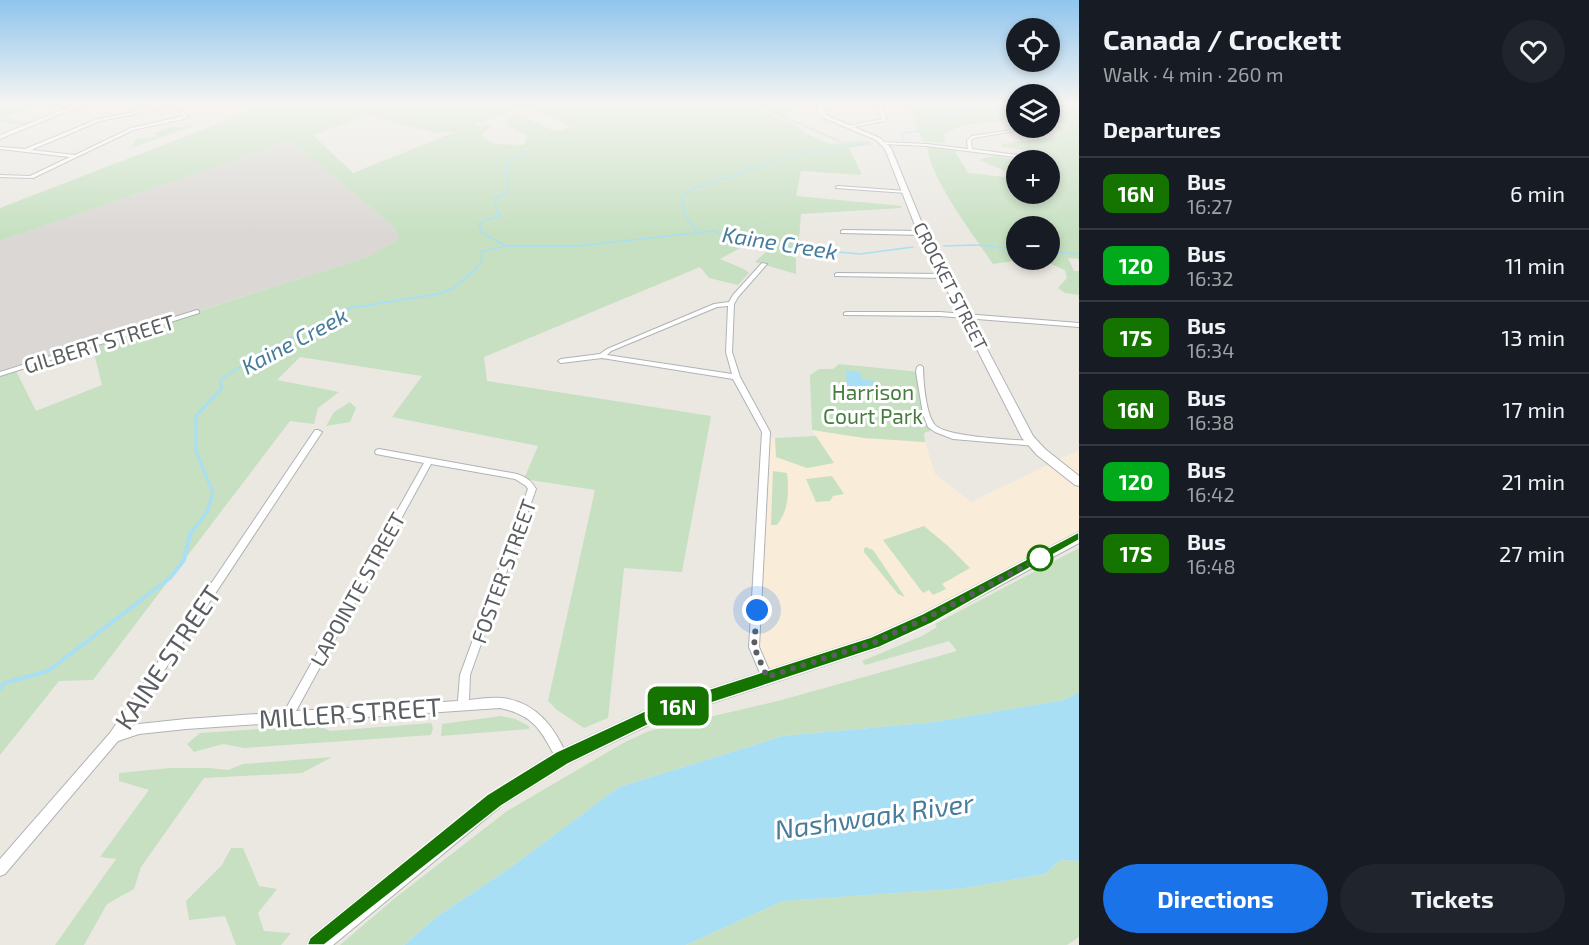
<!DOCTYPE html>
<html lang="en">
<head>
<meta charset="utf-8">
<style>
  :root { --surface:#171b24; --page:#20242c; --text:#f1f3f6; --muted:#9ea1a6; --line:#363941; --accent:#1a73e8 }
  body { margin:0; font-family:"Exo 2",sans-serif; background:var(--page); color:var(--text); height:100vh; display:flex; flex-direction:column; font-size:22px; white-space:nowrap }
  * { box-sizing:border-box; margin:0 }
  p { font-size:20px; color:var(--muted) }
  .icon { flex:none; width:33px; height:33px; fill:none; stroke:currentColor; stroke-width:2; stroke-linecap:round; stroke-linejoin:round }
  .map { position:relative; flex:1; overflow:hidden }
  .side { display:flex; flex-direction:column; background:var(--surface); width:510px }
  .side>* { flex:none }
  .badge { padding:0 12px; border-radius:9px; font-size:21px; line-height:39px }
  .fabs { position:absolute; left:1006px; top:18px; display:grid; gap:12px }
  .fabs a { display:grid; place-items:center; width:54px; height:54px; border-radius:50%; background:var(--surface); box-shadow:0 3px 9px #0003; font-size:30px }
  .you { position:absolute; width:30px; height:30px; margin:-15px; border:4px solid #fff; border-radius:50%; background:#1a73e8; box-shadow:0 0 0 9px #1a73e833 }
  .map>.badge { position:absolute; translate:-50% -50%; box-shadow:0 0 0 3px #fff }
  h2 { padding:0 24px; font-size:22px; line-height:54px }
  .round { display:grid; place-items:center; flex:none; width:63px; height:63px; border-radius:32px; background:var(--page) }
  .overview { display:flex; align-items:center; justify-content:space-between; height:102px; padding:0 24px }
  h1 { font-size:28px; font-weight:700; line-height:45px }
  .action { display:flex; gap:12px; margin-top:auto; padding:12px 24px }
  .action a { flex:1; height:69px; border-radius:36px; background:var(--accent); color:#fff; font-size:24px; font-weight:700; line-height:69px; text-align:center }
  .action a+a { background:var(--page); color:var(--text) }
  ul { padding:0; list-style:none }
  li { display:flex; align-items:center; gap:18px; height:72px; padding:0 24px; border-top:2px solid var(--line) }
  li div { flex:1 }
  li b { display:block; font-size:22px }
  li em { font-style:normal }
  li .badge { min-width:66px; font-weight:700; text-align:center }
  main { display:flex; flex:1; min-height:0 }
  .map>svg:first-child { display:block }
  .commercial { fill:#f9edd9 }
  .industrial { fill:#dad7d4 }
  .green { fill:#c6e0c1; fill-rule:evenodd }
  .water { fill:#a9dff4 }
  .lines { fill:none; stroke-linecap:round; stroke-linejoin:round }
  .stream-far3 { stroke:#a9dff4; stroke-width:1.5 }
  .stream-far2 { stroke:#a9dff4; stroke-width:2 }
  .stream-far1 { stroke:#a9dff4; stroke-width:3 }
  .stream { stroke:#a9dff4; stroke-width:4 }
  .street-casing { stroke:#afb3b6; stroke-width:2 }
  .secondary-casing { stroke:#afb2b6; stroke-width:2 }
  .street { fill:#fff; fill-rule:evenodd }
  .secondary { fill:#fff; fill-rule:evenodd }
  .line { fill:#157400; stroke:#fff; stroke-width:1.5 }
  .walk { stroke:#5a5e61; stroke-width:6; stroke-dasharray:0 10.8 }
  .stop-dot { fill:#fff; stroke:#157400; stroke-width:3 }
  .labels { text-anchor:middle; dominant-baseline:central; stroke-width:6; stroke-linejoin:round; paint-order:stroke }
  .far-street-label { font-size:18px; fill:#5a5e61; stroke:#fff }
  .street-label { font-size:21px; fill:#5a5e61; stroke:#fff }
  .park-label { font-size:21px; fill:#447d3e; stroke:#fff }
  .water-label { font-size:22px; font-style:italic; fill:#477c9c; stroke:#fff }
  .near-street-label { font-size:26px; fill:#5a5e61; stroke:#fff }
  .near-water-label { font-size:27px; font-style:italic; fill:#477c9c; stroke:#fff }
</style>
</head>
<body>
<main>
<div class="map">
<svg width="1079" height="945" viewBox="0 0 1079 945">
  <rect width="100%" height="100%" fill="#ebe8e2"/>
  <polygon class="commercial" points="812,430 864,438 925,442 935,474 971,502 1079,450 1079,537 927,618 767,677 756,656 766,439 816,436"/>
  <polygon class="industrial" points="291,141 394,227 399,239 368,257 0,374 0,241"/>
  <g class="green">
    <polygon points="0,103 42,103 3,118 30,122 22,126 0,122"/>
    <path d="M 272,103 L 712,103 L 758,109 L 799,127 L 804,133 L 831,144 L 869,141 L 873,144 L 849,148 L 862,175 L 801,171 L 796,196 L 902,206 L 901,208 L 801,214 L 798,254 L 777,252 L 796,258 L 796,274 L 755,262 L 768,250 L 744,246 L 720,259 L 744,269 L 749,273 L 738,285 L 709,278 L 700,267 L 484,357 L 487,381 L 711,416 L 682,572 L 624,568 L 608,718 L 584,728 L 557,710 L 548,701 L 595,490 L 524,479 L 538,446 L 392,417 L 422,376 L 300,357 L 277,380 L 339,392 L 318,408 L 314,424 L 290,421 L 93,680 L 59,681 L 0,755 L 0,374 L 15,369 L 36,411 L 102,385 L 92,345 L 368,257 L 399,239 L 394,227 L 291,141 L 0,241 L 0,208 ZM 516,110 L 533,110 L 571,127 L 556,132 L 516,113 L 505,115 L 508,126 L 527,136 L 523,145 L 493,144 L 482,135 L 492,124 L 477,126 L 476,124 ZM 368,116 L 436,133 L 455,132 L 353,173 L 313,135 Z"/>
    <polygon points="767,103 788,103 789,118 842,141 867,140 838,142 761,108"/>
    <polygon points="914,103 1017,103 1017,119 967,125 944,133 945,143 923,141 911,111"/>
    <path d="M 1050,103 L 1079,103 L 1079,259 L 1068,258 L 1074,271 L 1079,271 L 1079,295 L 1065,293 L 1058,288 L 1067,278 L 1065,270 C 1055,267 1049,260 1038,263 L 1035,260 L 1050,260 L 1050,226 L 1017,226 L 1017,253 L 1010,252 L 1013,261 L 993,264 C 975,237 928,176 927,145 L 953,148 L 968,173 L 1005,177 L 1009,173 L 980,160 C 992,153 1005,157 1017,161 L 1017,194 L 1050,194 L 1050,160 L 1031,160 L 1034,159 L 1030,156 L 1042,156 L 1042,152 L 1002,147 L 1002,144 L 1060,136 L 1061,131 L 1057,127 L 1068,126 L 1050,119 Z"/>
    <polygon points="188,125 196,125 131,148 135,140 157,136 153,134 169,127 181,127"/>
    <polygon points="839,364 920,372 929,418 936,429 924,433 925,442 864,438 812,430 810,375 819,369 833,369"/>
    <polygon points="350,402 356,408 350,422 326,426 334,412"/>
    <polygon points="816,436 834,463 807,468 776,457 775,438"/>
    <path d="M 773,471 L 787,473 C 789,491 789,510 777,525 L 771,525 Z"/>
    <polygon points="832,476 844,494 833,496 830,501 816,502 806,479"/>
    <polygon points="924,526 948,546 970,568 942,584 946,589 933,595 929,590 923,593 883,540"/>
    <polygon points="866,547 873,550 905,597 898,594 864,552 864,549"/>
    <polygon points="1079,548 1079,692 1064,700 935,722 783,736 619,787 514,865 439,915 404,945 340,945 395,898 507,811 625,742 649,731 778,701 957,651 949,641 865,665 862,661 922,636 937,627 935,624"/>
    <polygon points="501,716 515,719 529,726 529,729 441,736 442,724"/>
    <polygon points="431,723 433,728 431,735 244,748 223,744 194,752 187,744 200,733 318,725 330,731"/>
    <polygon points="332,757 302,773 204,778 141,867 134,889 107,904 84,945 55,945 116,859 100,857 149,790 119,781 119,773 170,768 210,768 228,770 243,764"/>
    <polygon points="231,848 243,848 259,886 277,889 258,913 264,931 291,933 281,945 236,945 225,916 189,920 186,901 222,865"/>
    <polygon points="1060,860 1079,861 1079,937 1067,945 686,945 783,901 965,888 1045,874"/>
  </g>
  <g class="water">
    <polygon points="846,370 861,373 862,379 874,381 875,390 847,386"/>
    <polygon points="1079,692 1079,861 1060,860 1045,874 965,888 783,901 686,945 404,945 439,915 514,865 619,787 783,736 935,722 1064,700"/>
  </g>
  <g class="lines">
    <g class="stream-far3">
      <polyline points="903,139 902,133 921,131 938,119 963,111 1010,108"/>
      <path d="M 697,232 C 688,221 682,211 682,196 L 690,190 L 796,154 L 833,150 L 863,143"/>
      <polyline points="504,245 482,233 479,226 484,220 501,216 496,211 495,199 508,191 506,167 512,160 525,154"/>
      <polyline points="944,246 975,245 1017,249"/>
      <polyline points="1050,251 1079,254"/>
      <polyline points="474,270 482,262 481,252 506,246 577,246 714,231 723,236 758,238 805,249 860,254 913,247"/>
    </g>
    <polyline class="stream-far2" points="221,387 220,380 259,354 350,308 438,294 454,288 476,269"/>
    <polyline class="stream-far1" points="191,533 207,512 213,493 196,451 196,416 221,389 221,385"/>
    <polyline class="stream" points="0,689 4,683 48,671 170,578 184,560 191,531"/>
    <defs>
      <g id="street">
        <path d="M 179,103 L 187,103 L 178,105 L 188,118 L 133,130 L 33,178 L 0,177 L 0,175 L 30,176 L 70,157 L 0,149 L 0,147 L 25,149 L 98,119 ZM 175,106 L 184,116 L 131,128 L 75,155 L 31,150 L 100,121 Z"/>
        <polygon points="877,103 881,103 886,118 884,121 848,128 848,126 882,119"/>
        <polygon points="1025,128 1031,128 974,138 971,140 972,149 1017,155 1017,156 1015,157 927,146 883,144 881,143 883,142 927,144 968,149 967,140 972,136"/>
        <polygon points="838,186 906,191 908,192 906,193 836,188 836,187"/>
        <polygon points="843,230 922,231 925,233 922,235 841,233 841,231"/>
        <path d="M 762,263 L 767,264 L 738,297 L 734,304 L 732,352 L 740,377 L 770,432 L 759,647 L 772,677 L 771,680 L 767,682 L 763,680 L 749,647 L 762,432 L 733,379 L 602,358 L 561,363 L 558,361 L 561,359 L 600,354 L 607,349 L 714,304 L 729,302 L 733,295 ZM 728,306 L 726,352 L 732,374 L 607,355 L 611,351 L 717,307 Z"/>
        <polygon points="837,273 944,274 947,276 944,278 835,276 835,274"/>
        <polygon points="197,310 199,311 199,313 0,376 0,372"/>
        <polygon points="846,312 940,312 1079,323 1079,327 940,316 844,315 844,313"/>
        <path d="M 920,365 L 923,367 C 923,381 926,417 936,426 C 949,437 1014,440 1033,441 L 1037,444 L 1036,446 L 953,439 L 935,432 L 928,427 L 923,414 L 916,372 L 917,367 Z"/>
        <path d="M 315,430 L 318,430 L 322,432 L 127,727 L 139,724 L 186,719 L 284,712 L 424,463 L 376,454 L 375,452 L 376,450 L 379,449 L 517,474 C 526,477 532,481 536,489 L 470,675 L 469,700 C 479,699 491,697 502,698 C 537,702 555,728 568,758 L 566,762 L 562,764 L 558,762 C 542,732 535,715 500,708 L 186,729 L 139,734 L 118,741 L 5,874 L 0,876 L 0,859 L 110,733 ZM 431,464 L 515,479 L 526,486 L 528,489 L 460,675 L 458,701 L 296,711 Z"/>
      </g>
      <g id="secondary">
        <polygon points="79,103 87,103 0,139 0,135"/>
        <polygon points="817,103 823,103 824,112 828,116 880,138 891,148 926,233 1033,436 1045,449 1079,476 1079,486 1075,485 1037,455 1022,438 918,233 885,149 876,140 824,118 818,112"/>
        <polygon points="1079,532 1079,543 932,622 880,647 655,722 568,764 501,806 333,945 307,945 310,938 489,794 556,752 651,708 871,637 922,614"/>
      </g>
    </defs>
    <use href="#street" class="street-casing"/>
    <use href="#secondary" class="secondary-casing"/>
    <use href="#street" class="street"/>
    <use href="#secondary" class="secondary"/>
  </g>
  <linearGradient id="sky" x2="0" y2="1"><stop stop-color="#8fc5ed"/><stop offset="0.44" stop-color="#f6f5f2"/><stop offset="1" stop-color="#f6f5f2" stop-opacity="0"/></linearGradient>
  <rect width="1079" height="235" fill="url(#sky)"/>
  <polygon class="line" points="1079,532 1079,540 932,623 880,647 654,722 568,764 501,806 324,945 307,945 310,938 488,794 556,752 651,708 871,637 922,614"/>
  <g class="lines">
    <polyline class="walk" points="757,610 754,647 767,677 875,642 927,618 1040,558"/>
  </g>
  <circle class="stop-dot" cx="1040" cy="558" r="12"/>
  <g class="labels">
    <g class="far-street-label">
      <text transform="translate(951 286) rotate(63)">CROCKET STREET</text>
    </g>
    <g class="street-label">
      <text transform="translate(99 343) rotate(-17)">GILBERT STREET</text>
      <text transform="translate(503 571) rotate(-70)">FOSTER STREET</text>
      <text transform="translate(357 589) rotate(-61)">LAPOINTE STREET</text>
    </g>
    <g class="park-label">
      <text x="873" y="391">Harrison<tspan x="873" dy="24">Court Park</tspan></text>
    </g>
    <g class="water-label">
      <text transform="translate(780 242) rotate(9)">Kaine Creek</text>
      <text transform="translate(294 340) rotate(-28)">Kaine Creek</text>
    </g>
    <g class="near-street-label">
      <text transform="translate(167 657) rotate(-56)">KAINE STREET</text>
      <text transform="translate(350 712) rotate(-4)">MILLER STREET</text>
    </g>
    <g class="near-water-label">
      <text transform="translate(874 815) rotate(-8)">Nashwaak River</text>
    </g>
  </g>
</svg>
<div class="fabs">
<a><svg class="icon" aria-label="locate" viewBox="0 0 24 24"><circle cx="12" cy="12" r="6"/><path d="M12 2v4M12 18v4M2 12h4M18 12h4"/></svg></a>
<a><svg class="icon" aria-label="layers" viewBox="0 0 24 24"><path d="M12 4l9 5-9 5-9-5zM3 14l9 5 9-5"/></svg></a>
<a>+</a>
<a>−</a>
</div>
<div class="you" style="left:757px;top:610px"></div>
<b class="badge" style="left:678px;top:706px;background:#157400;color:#fff">16N</b>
</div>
<section class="side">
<div class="overview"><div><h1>Canada / Crockett</h1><p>Walk · 4 min · 260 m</p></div><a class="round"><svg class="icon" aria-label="heart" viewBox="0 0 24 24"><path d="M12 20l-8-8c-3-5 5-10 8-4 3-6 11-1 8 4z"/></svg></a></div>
<h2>Departures</h2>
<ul>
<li><span class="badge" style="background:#157400;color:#fff">16N</span><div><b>Bus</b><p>16:27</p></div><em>6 min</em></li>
<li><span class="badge" style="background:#00aa1a;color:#fff">120</span><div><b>Bus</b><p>16:32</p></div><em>11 min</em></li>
<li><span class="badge" style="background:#157400;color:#fff">17S</span><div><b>Bus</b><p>16:34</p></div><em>13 min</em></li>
<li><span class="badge" style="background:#157400;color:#fff">16N</span><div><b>Bus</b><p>16:38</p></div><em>17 min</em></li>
<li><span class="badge" style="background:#00aa1a;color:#fff">120</span><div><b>Bus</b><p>16:42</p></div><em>21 min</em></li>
<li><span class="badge" style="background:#157400;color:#fff">17S</span><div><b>Bus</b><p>16:48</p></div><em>27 min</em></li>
</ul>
<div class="action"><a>Directions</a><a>Tickets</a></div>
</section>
</main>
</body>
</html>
